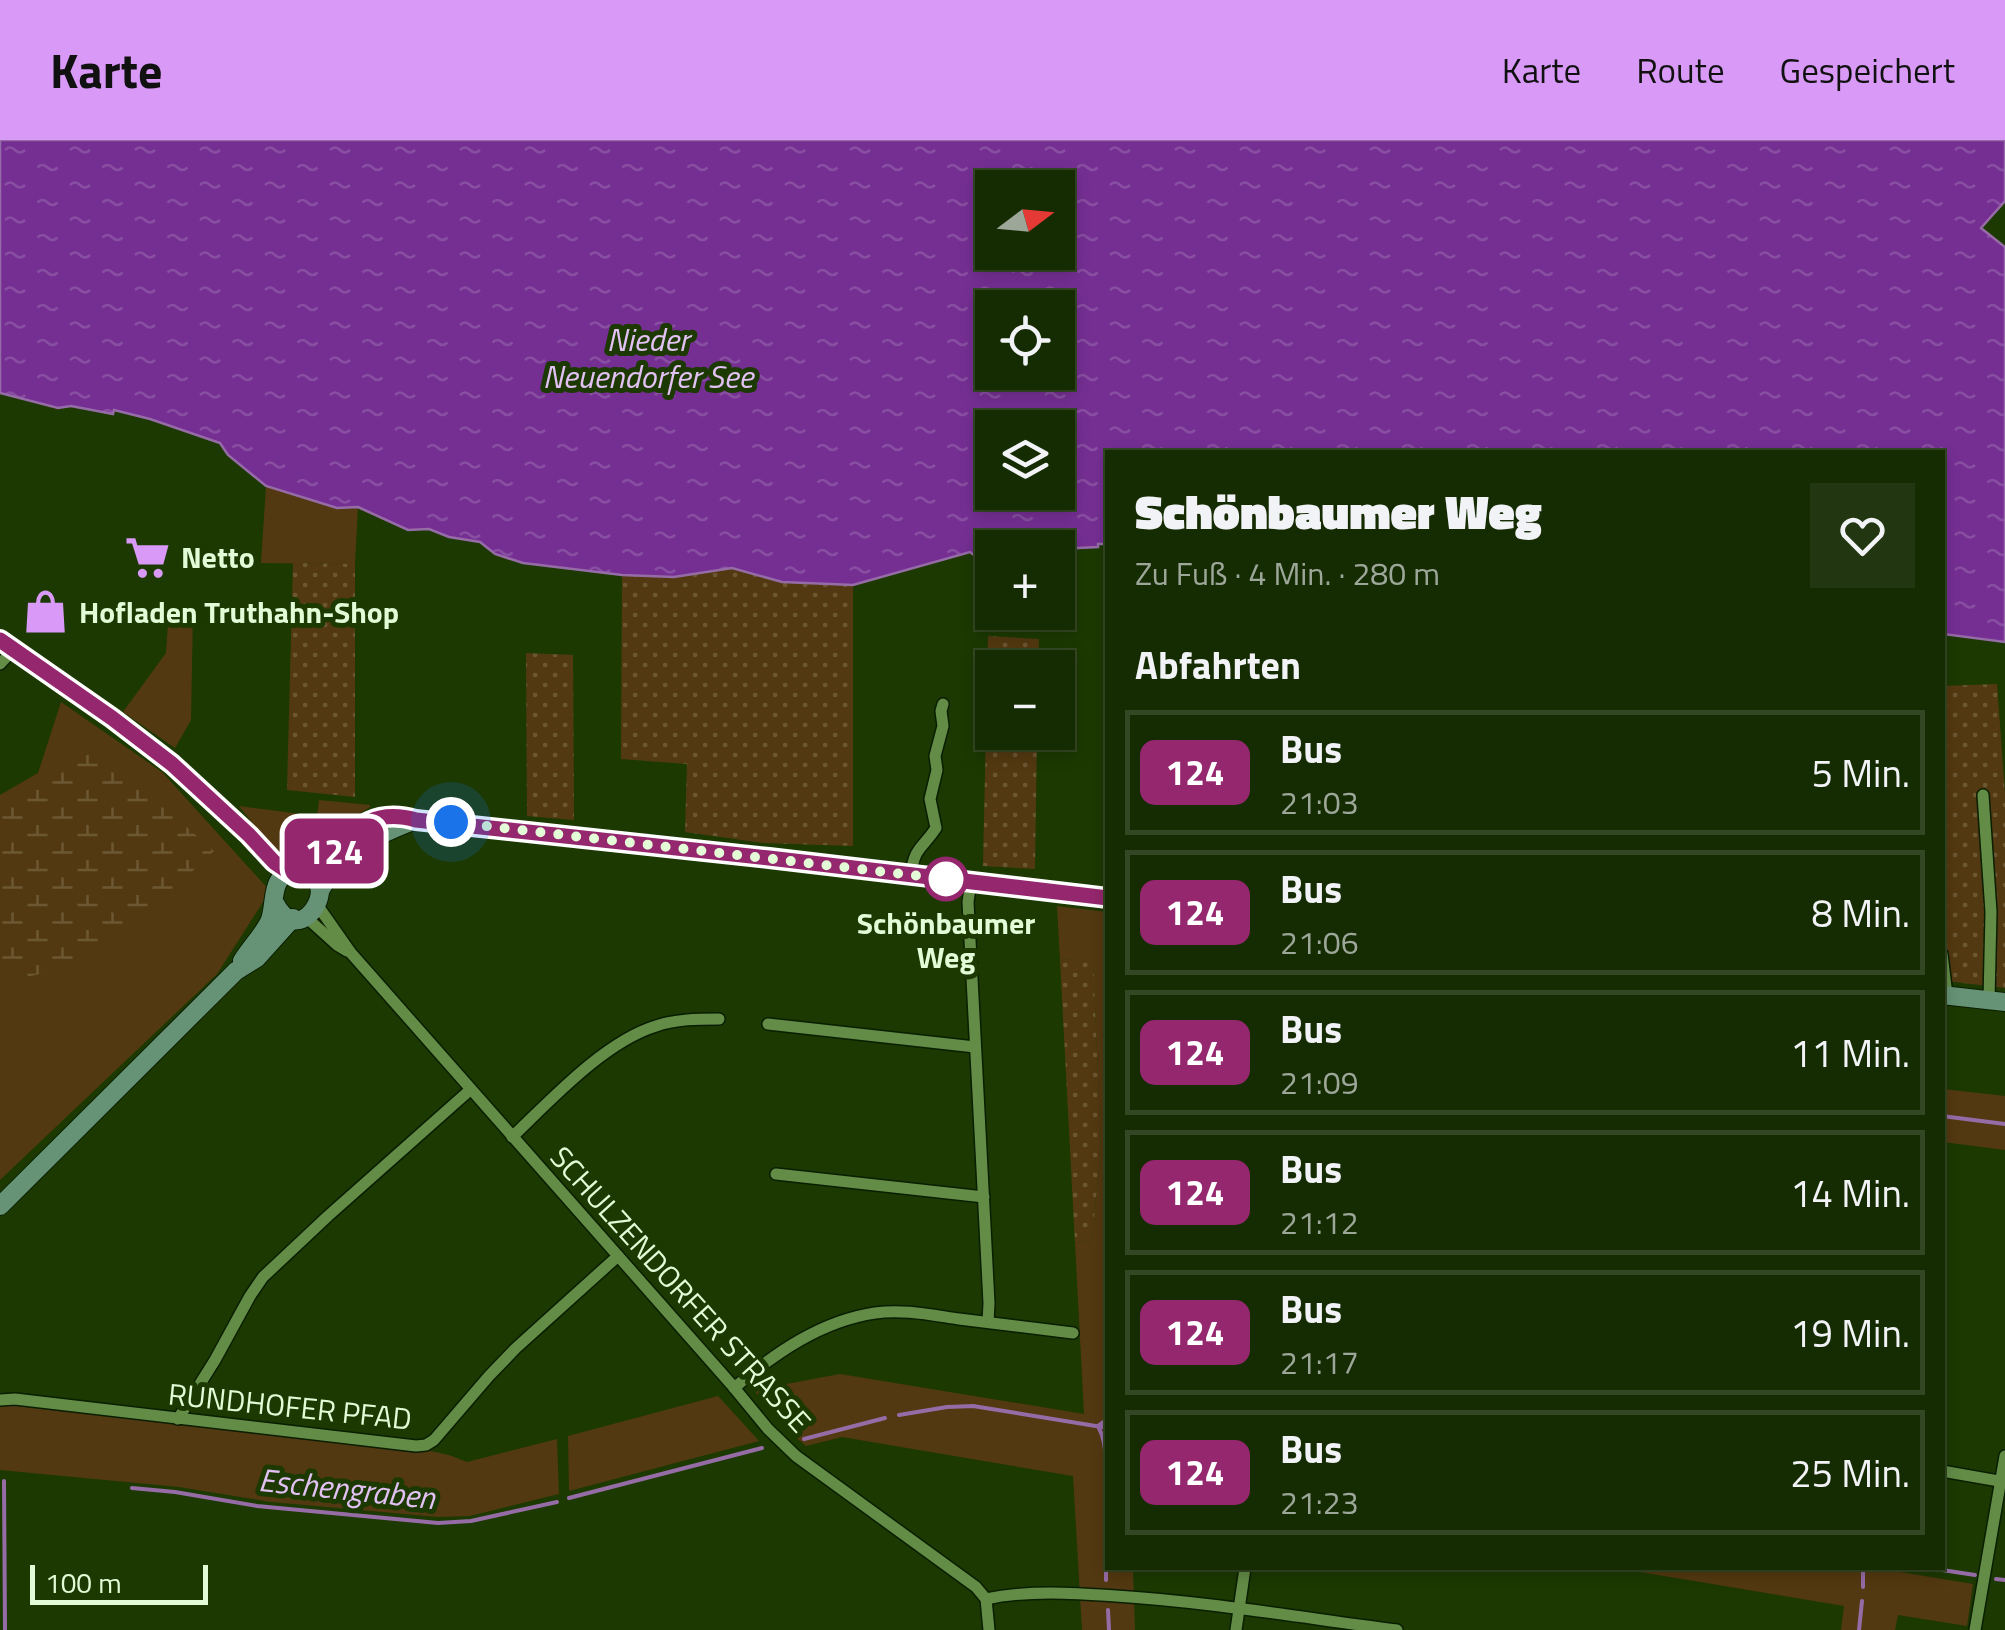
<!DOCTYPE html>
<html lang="de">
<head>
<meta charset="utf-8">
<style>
  :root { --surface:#152b02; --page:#223711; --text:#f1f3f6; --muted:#9da799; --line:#344724; --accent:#d99af7 }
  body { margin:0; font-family:"Titillium Web",sans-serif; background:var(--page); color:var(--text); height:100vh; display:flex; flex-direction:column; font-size:38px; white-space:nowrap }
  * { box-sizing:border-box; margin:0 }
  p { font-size:32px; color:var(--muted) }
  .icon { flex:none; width:55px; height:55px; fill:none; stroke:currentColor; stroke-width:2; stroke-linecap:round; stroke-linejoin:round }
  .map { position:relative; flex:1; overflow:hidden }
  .drawer { position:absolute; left:1105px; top:310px; width:840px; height:1120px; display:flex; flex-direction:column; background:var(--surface); border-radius:0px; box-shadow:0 5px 15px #0003,0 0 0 2px var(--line) }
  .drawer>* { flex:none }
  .badge { padding:0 20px; border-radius:15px; font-size:35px; line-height:65px }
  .needle { width:65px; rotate:74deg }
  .tools { position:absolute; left:975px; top:30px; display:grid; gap:20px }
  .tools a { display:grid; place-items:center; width:100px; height:100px; border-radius:0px; background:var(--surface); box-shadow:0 5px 15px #0003,0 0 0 2px var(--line); font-size:50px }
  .scale { position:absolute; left:30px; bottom:25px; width:178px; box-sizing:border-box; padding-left:10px; border:5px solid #e3fbd6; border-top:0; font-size:28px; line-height:35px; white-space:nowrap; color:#e3fbd6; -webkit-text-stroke:8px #1c3902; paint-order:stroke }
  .you { position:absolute; width:50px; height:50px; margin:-25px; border:8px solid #fff; border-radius:50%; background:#1a73e8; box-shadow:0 0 0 15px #1a73e833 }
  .map>.badge { position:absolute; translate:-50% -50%; box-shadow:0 0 0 5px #fff }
  h2 { padding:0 30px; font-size:38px; line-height:90px }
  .round { display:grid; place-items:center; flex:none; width:105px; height:105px; border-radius:0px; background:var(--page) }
  .overview { display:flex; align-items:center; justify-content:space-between; height:170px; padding:0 30px }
  h1 { font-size:48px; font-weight:800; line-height:75px }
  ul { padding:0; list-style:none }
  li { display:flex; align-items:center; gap:30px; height:125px; margin:0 20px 15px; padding:0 10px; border:5px solid var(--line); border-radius:0px }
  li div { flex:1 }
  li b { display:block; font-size:38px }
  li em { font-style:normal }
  li .badge { min-width:110px; font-weight:700; text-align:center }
  header { display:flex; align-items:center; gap:60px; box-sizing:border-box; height:140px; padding:0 50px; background:var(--accent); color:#111 }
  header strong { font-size:48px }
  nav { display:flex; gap:55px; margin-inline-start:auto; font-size:35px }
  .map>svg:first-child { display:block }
  .green { fill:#533911 }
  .wetland { fill:url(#wetland-marsh) }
  .garden { fill:url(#garden-dots) }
  .water { fill:url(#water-ripples); stroke:#966ca7; stroke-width:2.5; fill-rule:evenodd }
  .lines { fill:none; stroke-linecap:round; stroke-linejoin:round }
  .stream { stroke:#966ca7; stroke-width:4 }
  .minor-casing { stroke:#0a1e00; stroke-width:14 }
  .secondary-casing { stroke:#0a1e00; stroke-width:20 }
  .minor { stroke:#638c47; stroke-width:11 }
  .secondary { stroke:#669275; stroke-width:18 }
  .line-casing { stroke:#fff; stroke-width:22 }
  .line { stroke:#95276e; stroke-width:15 }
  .walk { stroke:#e3fbd6; stroke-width:10; stroke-dasharray:0 18 }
  .stop-dot { fill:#fff; stroke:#95276e; stroke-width:5 }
  .labels { text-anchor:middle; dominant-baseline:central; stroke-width:10; stroke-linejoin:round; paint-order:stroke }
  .poi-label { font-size:30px; font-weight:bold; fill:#e3fbd6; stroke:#1c3902; text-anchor:start }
  .stop-label { font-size:30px; font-weight:bold; fill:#e3fbd6; stroke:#1c3902 }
  .street-label { font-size:30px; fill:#e3fbd6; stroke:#1c3902 }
  .water-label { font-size:32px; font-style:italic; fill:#e2c1f4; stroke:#1c3902 }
</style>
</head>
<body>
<header>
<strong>Karte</strong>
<nav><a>Karte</a><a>Route</a><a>Gespeichert</a></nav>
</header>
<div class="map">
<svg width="2005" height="1490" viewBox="0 0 2005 1490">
  <defs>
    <pattern id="wetland-marsh" width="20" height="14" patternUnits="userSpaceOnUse" patternTransform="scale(2.5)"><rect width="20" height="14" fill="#533911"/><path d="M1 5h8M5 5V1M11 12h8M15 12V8" fill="none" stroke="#6c5733"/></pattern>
    <pattern id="garden-dots" width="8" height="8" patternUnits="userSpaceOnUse" patternTransform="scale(2.5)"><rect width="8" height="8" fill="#533911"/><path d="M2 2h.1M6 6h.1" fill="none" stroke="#6c5733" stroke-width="1.8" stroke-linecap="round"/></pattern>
    <pattern id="water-ripples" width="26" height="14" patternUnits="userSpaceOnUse" patternTransform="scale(2.5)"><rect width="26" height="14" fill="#752f93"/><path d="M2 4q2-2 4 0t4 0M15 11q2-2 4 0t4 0" fill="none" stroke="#884ea1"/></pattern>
  </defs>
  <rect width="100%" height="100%" fill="#1c3902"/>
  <g class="green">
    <polygon points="266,346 337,368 358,367 355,424 261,423"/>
    <polygon points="169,470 193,470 191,580 175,608 123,572 166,513"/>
    <polygon points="61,562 162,632 270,751 217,834 0,1040 0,655 38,633"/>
    <path d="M 319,660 L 370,665 L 370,667 L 357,675 L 311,717 C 279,727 257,687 239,666 L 317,676 Z"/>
    <polygon points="1057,766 1107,772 1108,1428 1133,1428 1135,1490 1082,1490 1073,1336 842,1297 806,1306 791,1293 751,1247 763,1245 765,1248 840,1234 1084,1274 1075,1103 1092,1101 1101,1008 1093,819 1060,820"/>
    <polygon points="1943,949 2005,956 2005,1010 1943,1002"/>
    <polygon points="718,1256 759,1301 569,1351 568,1296"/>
    <polygon points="7,1265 417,1308 449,1315 467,1322 557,1299 559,1354 470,1376 438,1377 271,1362 179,1347 0,1330 0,1267"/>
    <polygon points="1616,1428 1876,1428 1973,1444 1967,1486 1898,1475 1895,1490 1841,1490 1844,1466"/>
  </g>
  <polygon class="wetland" points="91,604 214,711 96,821 0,843 0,667"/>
  <g class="garden">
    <polygon points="293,423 355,424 355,657 287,650"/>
    <polygon points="732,428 782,442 853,445 853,706 763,703 685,692 687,624 621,619 622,435 674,437"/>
    <polygon points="988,496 1039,499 1038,527 992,528 992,592 1037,593 1035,729 983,726"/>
    <polygon points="526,513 573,515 574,680 527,676"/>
    <polygon points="1997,544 2005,653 2005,848 1946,841 1942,790 1942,546"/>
    <polygon points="1093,818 1101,1007 1092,1101 1075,1103 1060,820"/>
  </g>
  <path class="water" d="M 0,0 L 2005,0 L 2005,61 L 1981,88 L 2005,107 L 2005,502 L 1943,494 L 1942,312 L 1108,312 L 1107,404 L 1098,404 L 1098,407 L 1058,409 L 992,408 L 992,426 L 988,426 L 970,412 L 853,445 L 782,442 L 732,428 L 674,437 L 622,435 L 523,423 L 495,414 L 480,402 L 449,397 L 429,389 L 408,390 L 358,367 L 337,368 L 266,346 L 228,315 L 220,303 L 150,279 L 114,270 L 113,274 L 71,266 L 58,268 L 0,253 ZM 992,48 L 1058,48 L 1058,112 L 992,112 ZM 992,168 L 1058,168 L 1058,232 L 992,232 ZM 992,288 L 1058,288 L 1058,352 L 992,352 Z"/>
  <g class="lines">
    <g class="stream">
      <polyline points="1107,858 1108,861"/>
      <polyline points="1942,976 2005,984"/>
      <polyline points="899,1275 947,1267 973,1266 1108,1288"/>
      <polyline points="804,1299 885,1278"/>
      <path d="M 1106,1324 C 1106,1311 1104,1297 1098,1286 L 1108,1279"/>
      <polyline points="1106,1339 1106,1440"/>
      <polyline points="4,1341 5,1490"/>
      <polyline points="132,1348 175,1352 257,1366 438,1383 471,1381 557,1362"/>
      <polyline points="569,1358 762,1308"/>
      <polyline points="1863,1428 1863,1447"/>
      <polyline points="1929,1428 1975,1435"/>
      <polyline points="1996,1439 2005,1440"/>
      <polyline points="1108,1470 1109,1490"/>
      <polyline points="1859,1490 1862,1461"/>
    </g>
    <defs>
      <g id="minor">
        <polyline points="0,524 14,509"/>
        <polyline points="1983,655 1991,772 1989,860"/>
        <path d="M 911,735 C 914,707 922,709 936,688 L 930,659 L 937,630 L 935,616 L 943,586 L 941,571 L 943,564"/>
        <polyline points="971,742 968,762 989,1163 988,1182"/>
        <polyline points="318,766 351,813 731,1244 768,1289 796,1316 976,1447 986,1459 989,1490"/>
        <polyline points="306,777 337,805 347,811"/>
        <polyline points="1942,814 1947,855"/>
        <polyline points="768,884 975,907"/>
        <path d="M 512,997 C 551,960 604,902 656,886 C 676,879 698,879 719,879"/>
        <polyline points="776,1034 984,1057"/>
        <path d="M 734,1248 C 775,1213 821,1181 875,1173 C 903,1169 931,1175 959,1179 C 997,1184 1035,1188 1073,1193"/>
        <polyline points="0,1260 15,1259 416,1306 426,1305 434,1300 489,1236 516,1208 618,1116"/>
        <polyline points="178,1279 215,1220 250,1156 263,1137 328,1076 470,950"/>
        <polyline points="1942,1331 2005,1342"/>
        <path d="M 986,1459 C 1028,1450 1073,1453 1116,1456 C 1210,1462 1304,1478 1397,1490"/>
        <polyline points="1236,1490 1245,1428"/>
        <polyline points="1975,1490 2005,1316"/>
      </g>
      <g id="secondary">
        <polyline points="0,500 124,587 173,624 249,695 274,722 289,733"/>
        <path d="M 305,734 C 347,706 359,664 416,680 L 769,718 L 1108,758"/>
        <path d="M 320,751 C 341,709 373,697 415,680"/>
        <path d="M 242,821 C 250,808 262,796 269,782 C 277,765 268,733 296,732 C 348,731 302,816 275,763"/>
        <polyline points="1942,855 2005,862"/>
        <polyline points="0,1066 236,831 257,818 293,778"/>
      </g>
    </defs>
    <use href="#minor" class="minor-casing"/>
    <use href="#secondary" class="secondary-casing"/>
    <use href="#minor" class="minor"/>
    <use href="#secondary" class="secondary"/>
  </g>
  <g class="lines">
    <defs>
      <path id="line" d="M 0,500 L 112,578 L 172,624 L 249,695 L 274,722 L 290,733 L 305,734 C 346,706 360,664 416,680 L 769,718 L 1108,758"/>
    </defs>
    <use href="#line" class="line-casing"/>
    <use href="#line" class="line"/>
    <polyline class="walk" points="451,682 946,739"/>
  </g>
  <defs>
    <symbol id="supermarket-bare" viewBox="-9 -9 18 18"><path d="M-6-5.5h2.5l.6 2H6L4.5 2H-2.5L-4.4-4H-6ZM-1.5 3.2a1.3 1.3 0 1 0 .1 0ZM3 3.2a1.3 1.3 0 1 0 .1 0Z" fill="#d99af7" stroke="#1c3902" stroke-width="2.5" paint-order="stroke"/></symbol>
    <symbol id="shop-bare" viewBox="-9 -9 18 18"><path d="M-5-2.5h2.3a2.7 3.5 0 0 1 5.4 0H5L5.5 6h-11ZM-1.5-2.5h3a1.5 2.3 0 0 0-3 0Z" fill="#d99af7" stroke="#1c3902" stroke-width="2.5" paint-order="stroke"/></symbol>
  </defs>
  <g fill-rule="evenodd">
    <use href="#supermarket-bare" x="116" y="386" width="63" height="63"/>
    <use href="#shop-bare" x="14" y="440" width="63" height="63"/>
  </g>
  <circle class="stop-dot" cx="946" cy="739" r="20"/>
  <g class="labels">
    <g class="poi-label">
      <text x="181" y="417">Netto</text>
      <text x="79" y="472">Hofladen Truthahn-Shop</text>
    </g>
    <g class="stop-label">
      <text x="946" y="783">Schönbaumer<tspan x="946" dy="34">Weg</tspan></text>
    </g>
    <g class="street-label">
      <text transform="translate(681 1149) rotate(48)">SCHULZENDORFER STRASSE</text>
      <text transform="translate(290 1266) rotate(6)">RUNDHOFER PFAD</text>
    </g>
    <g class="water-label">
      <text x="648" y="199">Nieder<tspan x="648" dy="37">Neuendorfer See</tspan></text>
      <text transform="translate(347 1348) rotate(6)">Eschengraben</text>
    </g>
  </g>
</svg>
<div class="tools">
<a><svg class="needle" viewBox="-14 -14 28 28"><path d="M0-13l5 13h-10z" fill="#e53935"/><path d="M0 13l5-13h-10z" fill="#9da799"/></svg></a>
<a><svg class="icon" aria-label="locate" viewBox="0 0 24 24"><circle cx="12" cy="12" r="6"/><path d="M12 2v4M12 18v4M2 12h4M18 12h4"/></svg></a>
<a><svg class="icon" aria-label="layers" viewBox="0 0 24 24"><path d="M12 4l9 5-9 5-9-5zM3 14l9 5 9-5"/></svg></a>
<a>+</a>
<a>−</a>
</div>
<div class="scale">100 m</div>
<div class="you" style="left:451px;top:682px"></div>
<b class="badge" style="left:334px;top:711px;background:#95276e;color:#fff">124</b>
<section class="drawer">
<div class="overview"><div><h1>Schönbaumer Weg</h1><p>Zu Fuß · 4 Min. · 280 m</p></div><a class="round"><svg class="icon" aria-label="heart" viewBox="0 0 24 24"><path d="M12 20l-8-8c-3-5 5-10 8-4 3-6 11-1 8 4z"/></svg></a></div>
<h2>Abfahrten</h2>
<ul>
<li><span class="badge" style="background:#95276e;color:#fff">124</span><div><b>Bus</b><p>21:03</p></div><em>5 Min.</em></li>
<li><span class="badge" style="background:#95276e;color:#fff">124</span><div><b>Bus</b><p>21:06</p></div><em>8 Min.</em></li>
<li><span class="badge" style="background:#95276e;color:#fff">124</span><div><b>Bus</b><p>21:09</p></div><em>11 Min.</em></li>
<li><span class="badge" style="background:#95276e;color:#fff">124</span><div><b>Bus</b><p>21:12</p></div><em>14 Min.</em></li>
<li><span class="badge" style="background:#95276e;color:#fff">124</span><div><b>Bus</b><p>21:17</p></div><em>19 Min.</em></li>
<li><span class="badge" style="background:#95276e;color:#fff">124</span><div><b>Bus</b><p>21:23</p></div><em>25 Min.</em></li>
</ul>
</section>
</div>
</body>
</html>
